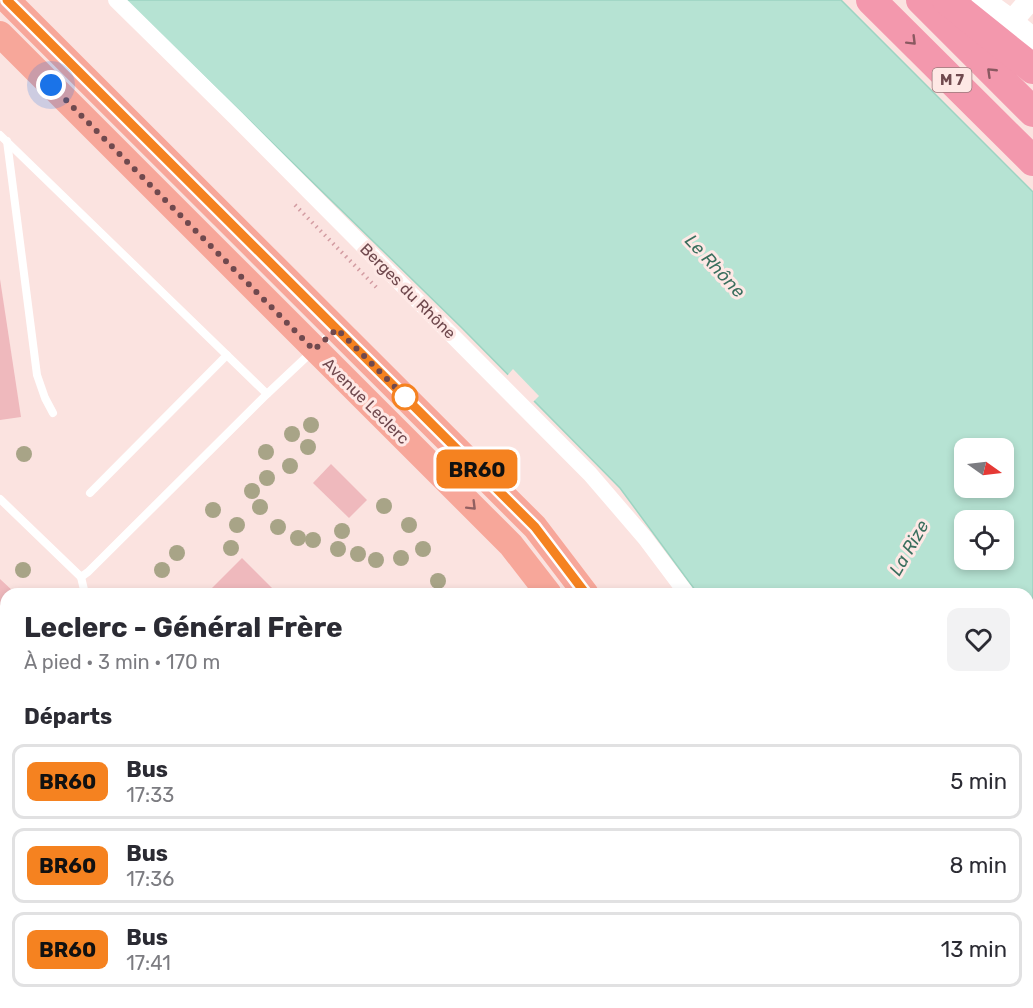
<!DOCTYPE html>
<html lang="fr">
<head>
<meta charset="utf-8">
<style>
  :root { --surface:#fff; --page:#f2f2f3; --text:#2b2b33; --muted:#7c7c81; --line:#e1e1e2 }
  body { margin:0; font-family:Rubik,sans-serif; background:var(--page); color:var(--text); height:100vh; display:flex; flex-direction:column; font-size:22px; white-space:nowrap }
  * { box-sizing:border-box; margin:0 }
  p { font-size:20px; color:var(--muted) }
  .icon { flex:none; width:33px; height:33px; fill:none; stroke:currentColor; stroke-width:2; stroke-linecap:round; stroke-linejoin:round }
  .map { position:relative; flex:1; overflow:hidden }
  .sheet { position:absolute; left:0px; top:588px; width:1034px; height:420px; display:flex; flex-direction:column; background:var(--surface); border-radius:18px 18px 0 0; box-shadow:0 3px 9px #0003 }
  .sheet>* { flex:none }
  .badge { padding:0 12px; border-radius:9px; font-size:21px; line-height:39px }
  .needle { width:39px; rotate:104deg }
  .buttons { position:absolute; left:954px; top:438px; display:grid; gap:12px }
  .buttons a { display:grid; place-items:center; width:60px; height:60px; border-radius:12px; background:var(--surface); box-shadow:0 3px 9px #0003; font-size:30px }
  .you { position:absolute; width:30px; height:30px; margin:-15px; border:4px solid #fff; border-radius:50%; background:#1a73e8; box-shadow:0 0 0 9px #1a73e833 }
  .map>.badge { position:absolute; translate:-50% -50%; box-shadow:0 0 0 3px #fff }
  h2 { padding:0 24px; font-size:22px; line-height:54px }
  .round { display:grid; place-items:center; flex:none; width:63px; height:63px; border-radius:12px; background:var(--page) }
  .head { display:flex; align-items:center; justify-content:space-between; height:102px; padding:0 24px }
  h1 { font-size:28px; font-weight:700; line-height:45px }
  ul { padding:0; list-style:none }
  li { display:flex; align-items:center; gap:18px; height:75px; margin:0 12px 9px; padding:0 12px; border:3px solid var(--line); border-radius:12px }
  li div { flex:1 }
  li b { display:block; font-size:22px }
  li em { font-style:normal }
  li .badge { min-width:66px; font-weight:700; text-align:center }
  .map>svg:first-child { display:block }
  .green { fill:#e3e7bf }
  .water { fill:#b6e3d3; stroke:#9cd4c2; stroke-width:1.5; fill-rule:evenodd }
  .pier { fill:#fbe3e0 }
  .building { fill:#efb9bd }
  .lines { fill:none; stroke-linecap:round; stroke-linejoin:round }
  .path { stroke:#d39ca2; stroke-width:4; stroke-dasharray:1.5 4.5; stroke-linecap:butt }
  .lane { stroke:#fff; stroke-width:8 }
  .street { stroke:#fff; stroke-width:16 }
  .secondary { stroke:#fff; stroke-width:22 }
  .primary { stroke:#f7a79a; stroke-width:26 }
  .highway { stroke:#f398ad; stroke-width:30 }
  .rail { stroke:#a2a0c2; stroke-width:4.5; stroke-dasharray:9 6; stroke-linecap:butt }
  .tree { fill:#a8a487 }
  .oneway { stroke:#8a5961 }
  .oneway2 { stroke:#926061 }
  .line-casing { stroke:#fff; stroke-width:14 }
  .line { stroke:#f58220; stroke-width:9 }
  .walk { stroke:#70494e; stroke-width:6; stroke-dasharray:0 10.8 }
  .stop-dot { fill:#fff; stroke:#f58220; stroke-width:3 }
  .labels { text-anchor:middle; dominant-baseline:central; stroke-width:6; stroke-linejoin:round; paint-order:stroke }
  .shield { fill:#fee8e5; stroke:#9b797b; stroke-width:1.5 }
  .shield-label { font-size:15px; font-weight:bold; fill:#70494e }
  .street-label { font-size:16px; fill:#70494e; stroke:#fee8e5 }
  .water-label { font-size:18px; font-style:italic; fill:#3b6f5e; stroke:#fee8e5 }
</style>
</head>
<body>
<div class="map">
<svg width="1033" height="1008" viewBox="0 0 1033 1008">
  <rect width="100%" height="100%" fill="#fbe3e0"/>
  <polygon class="green" points="434,1002 485,1002 480,1008 428,1008"/>
  <path class="water" d="M 126,0 L 841,0 L 1033,192 L 1033,1000 L 1028,995 L 1028,594 L 698,594 L 620,488 L 462,328 ZM 964,448 L 1004,448 L 1004,488 L 964,488 ZM 964,520 L 1004,520 L 1004,560 L 964,560 Z"/>
  <g class="pier">
    <polygon points="513,369 539,396 532,403 506,377"/>
    <polygon points="1033,947 1033,1003 1028,999 1028,954"/>
  </g>
  <g class="building">
    <polygon points="0,279 21,417 0,420"/>
    <polygon points="331,464 367,500 349,518 313,483"/>
    <polygon points="242,558 274,590 270,594 216,594 211,589"/>
    <polygon points="0,579 14,592 6,594 6,600 0,606"/>
    <polygon points="380,1002 434,1002 428,1008 375,1008"/>
    <polygon points="485,1002 531,1002 527,1008 480,1008"/>
    <polygon points="573,1002 616,1002 612,1008 570,1008"/>
    <polygon points="656,1002 760,1002 766,1008 714,1008 707,1004 705,1008 652,1008"/>
  </g>
  <g class="lines">
    <polyline class="path" points="295,205 378,289"/>
    <g class="lane">
      <polyline points="0,135 267,394"/>
      <polyline points="7,141 37,375 45,398 53,413"/>
      <polyline points="90,493 227,355"/>
      <polyline points="0,499 81,577 88,572 267,394 334,331"/>
      <polyline points="81,577 85,594"/>
      <polyline points="276,1008 282,1002"/>
    </g>
    <g class="street">
      <polyline points="116,0 236,118 590,474 645,538 687,594"/>
      <polyline points="787,1002 794,1008"/>
      <polyline points="1023,1002 1031,1008"/>
      <polyline points="338,1008 344,1002"/>
      <polyline points="633,1008 637,1002"/>
    </g>
    <g class="secondary">
      <polyline points="983,0 1012,21 1033,39"/>
      <polyline points="1012,21 1030,0"/>
    </g>
    <g class="primary">
      <polyline points="7,0 535,527 586,594"/>
      <polyline points="0,34 511,545 549,594"/>
      <polyline points="842,1002 847,1008"/>
      <polyline points="887,1002 891,1008"/>
    </g>
    <g class="highway">
      <polyline points="871,0 1033,161"/>
      <polyline points="921,0 1033,112"/>
      <polyline points="947,0 1033,69"/>
    </g>
    <g class="rail">
      <polyline points="1028,968 1033,961"/>
      <polyline points="1028,987 1033,980"/>
      <polyline points="996,1008 1001,1002"/>
      <polyline points="1011,1008 1016,1002"/>
      <polyline points="1026,1008 1033,999"/>
    </g>
  </g>
  <g class="tree">
    <circle cx="311" cy="425" r="8"/>
    <circle cx="292" cy="434" r="8"/>
    <circle cx="308" cy="447" r="8"/>
    <circle cx="266" cy="452" r="8"/>
    <circle cx="24" cy="454" r="8"/>
    <circle cx="290" cy="466" r="8"/>
    <circle cx="267" cy="478" r="8"/>
    <circle cx="252" cy="491" r="8"/>
    <circle cx="384" cy="506" r="8"/>
    <circle cx="260" cy="507" r="8"/>
    <circle cx="213" cy="510" r="8"/>
    <circle cx="237" cy="525" r="8"/>
    <circle cx="409" cy="525" r="8"/>
    <circle cx="278" cy="527" r="8"/>
    <circle cx="342" cy="531" r="8"/>
    <circle cx="298" cy="538" r="8"/>
    <circle cx="313" cy="540" r="8"/>
    <circle cx="231" cy="548" r="8"/>
    <circle cx="338" cy="549" r="8"/>
    <circle cx="423" cy="549" r="8"/>
    <circle cx="177" cy="553" r="8"/>
    <circle cx="358" cy="554" r="8"/>
    <circle cx="401" cy="558" r="8"/>
    <circle cx="376" cy="560" r="8"/>
    <circle cx="23" cy="570" r="8"/>
    <circle cx="162" cy="570" r="8"/>
    <circle cx="438" cy="581" r="8"/>
  </g>
  <defs><path id="oneway-chevron" d="M-2-3.5L2.5 0L-2 3.5" fill="none" stroke-width="1.6" stroke-linecap="round" stroke-linejoin="round" transform="scale(1.5)"/></defs>
  <g class="oneway">
    <use href="#oneway-chevron" transform="translate(912 41) rotate(45)"/>
    <use href="#oneway-chevron" transform="translate(991 72) rotate(-136)"/>
  </g>
  <use class="oneway2" href="#oneway-chevron" transform="translate(472 506) rotate(45)"/>
  <g class="lines">
    <defs>
      <polyline id="line" points="7,0 535,527 586,594"/>
    </defs>
    <use href="#line" class="line-casing"/>
    <use href="#line" class="line"/>
    <polyline class="walk" points="51,85 314,350 337,329 410,402 405,397"/>
  </g>
  <circle class="stop-dot" cx="405" cy="397" r="12"/>
  <g class="labels">
    <rect class="shield" x="932.5" y="68" width="39" height="24" rx="4.5"/>
    <g class="shield-label">
      <text x="952" y="80">M 7</text>
    </g>
    <g class="street-label">
      <text transform="translate(408 291) rotate(45)">Berges du Rhône</text>
      <text transform="translate(366 401) rotate(45)">Avenue Leclerc</text>
    </g>
    <g class="water-label">
      <text transform="translate(715 266) rotate(47)">Le Rhône</text>
      <text transform="translate(909 548) rotate(-60)">La Rize</text>
    </g>
  </g>
</svg>
<div class="buttons">
<a><svg class="needle" viewBox="-14 -14 28 28"><path d="M0-13l5 13h-10z" fill="#e53935"/><path d="M0 13l5-13h-10z" fill="#7c7c81"/></svg></a>
<a><svg class="icon" aria-label="locate" viewBox="0 0 24 24"><circle cx="12" cy="12" r="6"/><path d="M12 2v4M12 18v4M2 12h4M18 12h4"/></svg></a>
</div>
<div class="you" style="left:51px;top:85px"></div>
<b class="badge" style="left:477px;top:469px;background:#f58220;color:#111">BR60</b>
<section class="sheet">
<div class="head"><div><h1>Leclerc - Général Frère</h1><p>À pied · 3 min · 170 m</p></div><a class="round"><svg class="icon" aria-label="heart" viewBox="0 0 24 24"><path d="M12 20l-8-8c-3-5 5-10 8-4 3-6 11-1 8 4z"/></svg></a></div>
<h2>Départs</h2>
<ul>
<li><span class="badge" style="background:#f58220;color:#111">BR60</span><div><b>Bus</b><p>17:33</p></div><em>5 min</em></li>
<li><span class="badge" style="background:#f58220;color:#111">BR60</span><div><b>Bus</b><p>17:36</p></div><em>8 min</em></li>
<li><span class="badge" style="background:#f58220;color:#111">BR60</span><div><b>Bus</b><p>17:41</p></div><em>13 min</em></li>
</ul>
</section>
</div>
</body>
</html>
